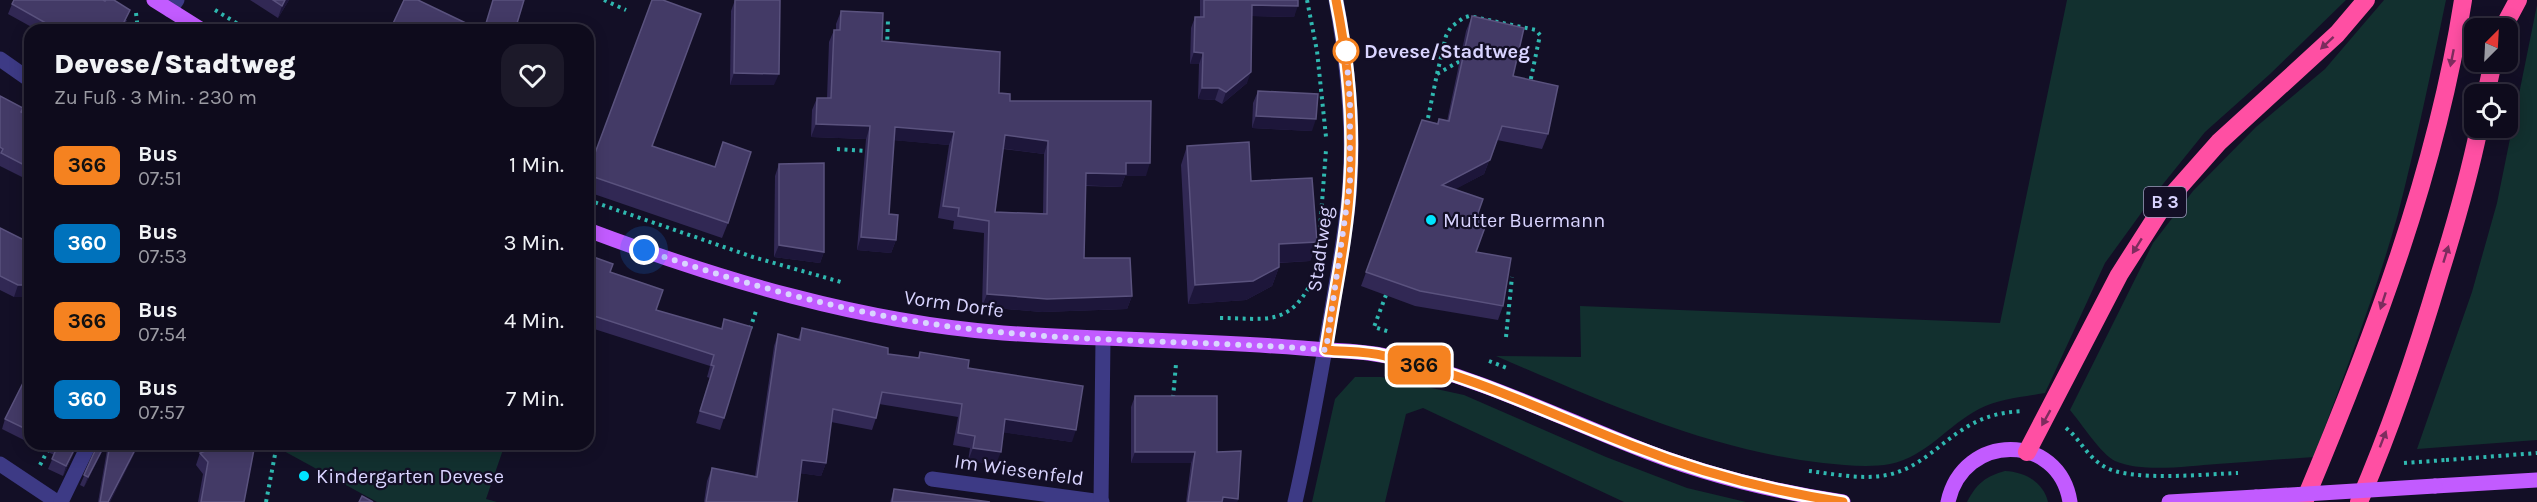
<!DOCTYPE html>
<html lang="de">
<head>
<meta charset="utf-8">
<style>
  :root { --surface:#0e0b1c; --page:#1c1929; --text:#f1f3f6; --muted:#9b9ba3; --line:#2e2b3b }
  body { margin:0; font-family:Karla,sans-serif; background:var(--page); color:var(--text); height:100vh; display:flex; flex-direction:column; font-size:22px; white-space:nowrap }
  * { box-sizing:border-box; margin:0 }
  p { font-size:20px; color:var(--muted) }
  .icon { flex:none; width:33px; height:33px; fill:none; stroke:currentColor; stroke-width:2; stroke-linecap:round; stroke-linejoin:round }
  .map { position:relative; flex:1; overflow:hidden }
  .side { position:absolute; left:24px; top:24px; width:570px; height:426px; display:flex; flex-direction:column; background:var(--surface); border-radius:18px; box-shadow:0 3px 15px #0003,0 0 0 2px var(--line) }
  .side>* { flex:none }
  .badge { padding:0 12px; border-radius:9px; font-size:21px; line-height:39px }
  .needle { width:39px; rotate:24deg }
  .tools { position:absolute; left:2464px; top:18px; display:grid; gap:12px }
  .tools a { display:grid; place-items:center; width:54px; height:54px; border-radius:12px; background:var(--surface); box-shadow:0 3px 15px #0003,0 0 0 2px var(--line); font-size:30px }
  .you { position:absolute; width:30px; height:30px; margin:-15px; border:4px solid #fff; border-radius:50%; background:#1a73e8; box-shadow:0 0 0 9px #1a73e833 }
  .map>.badge { position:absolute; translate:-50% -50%; box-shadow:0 0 0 3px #fff }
  .round { display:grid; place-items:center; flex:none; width:63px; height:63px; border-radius:18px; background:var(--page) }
  .headline { display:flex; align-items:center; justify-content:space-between; height:102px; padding:0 30px }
  h1 { font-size:28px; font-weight:800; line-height:45px }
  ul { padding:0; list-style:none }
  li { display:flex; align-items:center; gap:18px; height:78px; padding:0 30px }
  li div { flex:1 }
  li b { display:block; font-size:22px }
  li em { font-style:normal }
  li .badge { min-width:66px; font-weight:700; text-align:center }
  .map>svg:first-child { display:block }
  .green { fill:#12302f }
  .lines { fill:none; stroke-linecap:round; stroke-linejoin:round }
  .path { stroke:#2fb8b0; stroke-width:4; stroke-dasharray:3 4.5; stroke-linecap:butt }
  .minor { stroke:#3d3a85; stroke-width:15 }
  .major { stroke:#c25bff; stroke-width:15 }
  .highway { stroke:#ff4fa3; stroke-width:18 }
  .path-bridge { stroke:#2fb8b0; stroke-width:4; stroke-dasharray:3 4.5; stroke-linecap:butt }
  .major-bridge { stroke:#c25bff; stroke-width:15 }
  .wall { fill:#312854; fill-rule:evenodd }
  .shaded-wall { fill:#1d163a }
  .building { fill:#433a66; stroke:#5a527e; stroke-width:1.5; fill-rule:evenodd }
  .oneway { fill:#7d2c5e }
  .line-casing { stroke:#fff; stroke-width:14 }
  .line { stroke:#f58220; stroke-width:9 }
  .walk { stroke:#d9d4ff; stroke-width:6; stroke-dasharray:0 10.8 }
  .stop-dot { fill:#fff; stroke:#f58220; stroke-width:3 }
  .poi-dot { fill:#00e5ff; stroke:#130f26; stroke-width:2 }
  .labels { text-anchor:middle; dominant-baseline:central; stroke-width:4.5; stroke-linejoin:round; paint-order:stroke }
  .shield { fill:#130f26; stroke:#9e99be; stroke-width:1.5 }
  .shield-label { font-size:18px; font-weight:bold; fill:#d9d4ff }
  .stop-label { font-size:20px; font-weight:bold; fill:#d9d4ff; stroke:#130f26; text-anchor:start }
  .poi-label { font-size:20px; fill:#d9d4ff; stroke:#130f26; text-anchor:start }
  .street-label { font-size:20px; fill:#d9d4ff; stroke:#130f26 }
</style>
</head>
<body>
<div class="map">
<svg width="2537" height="502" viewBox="0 0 2537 502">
  <rect width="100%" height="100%" fill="#130f26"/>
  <g class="green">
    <path d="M 2067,0 L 2346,0 L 2270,74 L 2205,132 L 2155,194 L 2105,263 L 2045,393 C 2023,397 1999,399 1979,409 C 1948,425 1926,457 1890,464 C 1868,468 1845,465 1823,463 C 1708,450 1601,401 1496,356 L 1581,357 L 1580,306 L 2000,323 Z"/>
    <path d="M 2384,0 L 2446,0 C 2431,72 2416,144 2398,214 C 2375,297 2343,377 2314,457 C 2281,459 2249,462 2217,464 C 2188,466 2143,473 2115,461 C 2102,455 2081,423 2070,410 L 2153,243 L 2193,191 L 2256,127 L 2325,69 Z"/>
    <polygon points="2537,5 2537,440 2417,449 2472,292 2497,203"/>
    <polygon points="1355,377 1381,377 1464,395 1606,457 1687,488 1746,502 1624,502 1423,408 1406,414 1385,502 1312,502 1335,399"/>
    <polygon points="283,444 505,444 486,499 497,502 377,502 282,450"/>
    <path d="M 2005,471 C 2024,472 2043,481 2048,502 L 1967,502 C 1976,484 1986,476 2005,471 Z"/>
  </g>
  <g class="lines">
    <g class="path">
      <polyline points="604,0 626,10"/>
      <polyline points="1307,0 1317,51 1326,137"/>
      <polyline points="215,10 248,30"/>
      <polyline points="136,13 138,30"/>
      <polyline points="146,30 157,28"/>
      <polyline points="887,47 888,20"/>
      <polyline points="1437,74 1446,36 1451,27 1463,18 1469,16 1536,30 1540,35 1530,83"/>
      <polyline points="1428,118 1437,74 1460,61"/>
      <polyline points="837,149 867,151"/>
      <polyline points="588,200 753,257 841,282"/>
      <polyline points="1320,229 1326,150"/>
      <polyline points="1386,295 1374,327 1390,332"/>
      <path d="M 1220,318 C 1264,318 1289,328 1312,281"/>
      <polyline points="750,329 757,308"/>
      <polyline points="1506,337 1512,277"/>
      <polyline points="1489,361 1507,368"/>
      <polyline points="1173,398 1176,364"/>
      <path d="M 2066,428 C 2080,439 2088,458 2105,467 C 2131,482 2206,474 2238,473"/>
      <polyline points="466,444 472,447 473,444"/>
      <polyline points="2446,460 2537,453"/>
      <polyline points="40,465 51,444"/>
      <path d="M 1809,471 C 1834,474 1862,480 1887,475 C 1918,469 1937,446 1962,430 C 1981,417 2001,412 2023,411"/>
      <polyline points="266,502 277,444"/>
    </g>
    <g class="minor">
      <polyline points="170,10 177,0"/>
      <polyline points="0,59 30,80"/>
      <polyline points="0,464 57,502"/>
      <polyline points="932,479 1102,502"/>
      <polyline points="61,502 89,444"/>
      <polyline points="1101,502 1103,339"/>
      <path d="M 1295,502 C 1311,432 1323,362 1335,291 C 1341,255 1348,218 1350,182 C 1354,121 1347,60 1336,0"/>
    </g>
    <g class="major">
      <polyline points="154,0 202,30"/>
      <path d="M 588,230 C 721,280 861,322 1003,333 C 1103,340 1203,340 1302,348 C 1330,351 1359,350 1386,356 C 1471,375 1550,413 1630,445 C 1698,473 1770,491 1843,502"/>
      <polyline points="2435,486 2537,480"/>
      <path d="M 1948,502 C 1963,432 2059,432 2070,502"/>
      <polyline points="2169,502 2256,497"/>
    </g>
    <g class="highway">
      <polyline points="2503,28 2518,0"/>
      <polyline points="2486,94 2493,62"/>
      <polyline points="2027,452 2119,275 2165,203 2219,142 2337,34 2366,0"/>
      <path d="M 2304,502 C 2372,340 2436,174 2463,0"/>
      <path d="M 2359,502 C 2391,428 2417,351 2440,273 C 2455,225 2469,177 2479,128"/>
    </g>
    <polyline class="path-bridge" points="2404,463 2446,460"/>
    <polyline class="major-bridge" points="2256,497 2435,486"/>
  </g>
  <g class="wall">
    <polygon points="250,0 289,0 278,18"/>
    <polygon points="735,0 774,85 730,85 731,11"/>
    <polygon points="1200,0 1298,0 1294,17 1252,16 1247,83 1222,104 1215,100 1198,99 1199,64 1190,64 1191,28 1195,17 1200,17"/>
    <polygon points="12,4 127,20 122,30 37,30 8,14"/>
    <path d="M 841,11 L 882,41 L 999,93 L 1010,101 L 1146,176 L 1125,176 L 1121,187 L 1086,186 L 1084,258 L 1132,296 L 1127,309 L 1042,312 L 982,307 L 984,233 L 953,229 L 954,221 L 938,218 L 949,145 L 894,140 L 889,214 L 896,240 L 891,253 L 857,250 L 866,139 L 811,137 L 812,110 L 817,98 L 827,98 L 829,42 L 834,30 L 836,30 L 836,24 ZM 1003,149 L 1044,154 L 1043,213 L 995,212 Z"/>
    <polygon points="1472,16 1513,76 1548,134 1542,149 1497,140 1484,174 1455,189 1477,216 1476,252 1503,306 1498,320 1415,306 1361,286 1422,120 1437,123 1439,119 1447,121 1466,31"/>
    <polygon points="1258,91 1312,131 1252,128 1253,103"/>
    <polygon points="0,96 22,113 30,117 30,181 0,166"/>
    <polygon points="652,146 715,167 728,223 722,238 588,192 588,172"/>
    <polygon points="1187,146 1251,181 1317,242 1310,261 1279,263 1279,267 1272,286 1246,300 1188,304 1181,165"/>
    <polygon points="779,164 824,252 820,263 774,257 775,176"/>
    <polygon points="0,228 30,243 30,284 23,297 14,297 0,290"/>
    <polygon points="588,255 610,272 656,310 721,329 724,319 724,418 720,430 696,423 710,378 707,377 710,366 588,327"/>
    <polygon points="802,328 888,354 918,358 920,352 968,368 1072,442 1003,432 996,464 968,461 970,448 953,445 958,417 879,404 876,418 872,430 831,422 826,463 821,476 800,473 797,502 704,502 707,481 712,468 755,476 774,346 778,334 798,339"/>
    <polygon points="30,369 30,443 2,429 5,419"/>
    <polygon points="1135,396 1217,452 1238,499 1237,502 1186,502 1191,463 1131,463 1131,407"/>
    <polygon points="32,444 78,444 63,476 48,469 54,455"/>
    <polygon points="98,444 106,444 84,487 80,485"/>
    <polygon points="108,444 139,444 110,502 98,502"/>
    <polygon points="209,444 255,444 244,502 198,502 203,474 196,465 200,453 208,450"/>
    <polygon points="894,489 990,502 890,502"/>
  </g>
  <g class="shaded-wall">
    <polygon points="285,0 289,0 278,18 282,6"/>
    <polygon points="1252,5 1298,6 1294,17 1248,16"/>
    <polygon points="1194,52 1203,53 1199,64 1190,64"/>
    <polygon points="1251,72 1247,83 1222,104 1226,92"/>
    <polygon points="734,73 779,74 774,85 730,85"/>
    <polygon points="1202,88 1219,88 1215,100 1198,99"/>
    <polygon points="1256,116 1316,119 1312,131 1252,128"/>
    <polygon points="816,124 870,126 866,139 811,137"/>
    <polygon points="1502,126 1484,174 1437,199 1442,185"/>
    <polygon points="895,127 954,132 949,145 891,140"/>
    <polygon points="1005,135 1048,141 1044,154 1000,148"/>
    <polygon points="1126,163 1150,163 1146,176 1125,176 1121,187 1081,185 1086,173"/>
    <polygon points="861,237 896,240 891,253 857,250"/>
    <polygon points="1317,242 1310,261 1272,263 1279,244"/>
    <polygon points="779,245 824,252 820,263 774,257"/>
    <polygon points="1279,267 1272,286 1246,300 1188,304 1195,285"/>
    <polygon points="30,281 30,284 23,297 14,297 18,285"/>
    <polygon points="987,294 1132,296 1127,309 1042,312 982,307"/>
    <polygon points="1005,419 1076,430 1072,442 1000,432"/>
    <polygon points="77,444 78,444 63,476 66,466"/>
    <polygon points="105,444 106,444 84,487 88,477"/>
    <polygon points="138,444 139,444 110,502 108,502"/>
    <polygon points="973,448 1001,452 996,464 968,461"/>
    <polygon points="1135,452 1195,452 1191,463 1131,463"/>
    <polygon points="802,460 826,463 821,476 798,473"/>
    <polygon points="1223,497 1238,499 1237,502 1221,502"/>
  </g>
  <g class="building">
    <polygon points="14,0 103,0 105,1 106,0 114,0 130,10 120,30 58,30 12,4"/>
    <polygon points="273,0 285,0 282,6"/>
    <polygon points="404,0 418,0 474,27 473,30 390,30"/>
    <polygon points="493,0 524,0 515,30 484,30"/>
    <polygon points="652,0 663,0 701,14 652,146 715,167 723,142 751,152 728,223 588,175 588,172"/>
    <polygon points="735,0 780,0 779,74 734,73"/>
    <polygon points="1204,0 1298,0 1298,6 1252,5 1251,72 1226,92 1219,88 1202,88 1203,53 1194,52 1195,17 1204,17"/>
    <path d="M 841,11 L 883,13 L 882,41 L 1000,52 L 999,93 L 1010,94 L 1010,101 L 1151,101 L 1150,163 L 1126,163 L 1126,174 L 1086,173 L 1084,258 L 1130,258 L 1132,296 L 1047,299 L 987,294 L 989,221 L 958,216 L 959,208 L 943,206 L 954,132 L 895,127 L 889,214 L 898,215 L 896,240 L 861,237 L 870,126 L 816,124 L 817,98 L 831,98 L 834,30 L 840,30 ZM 1005,135 L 1048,141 L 1047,214 L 995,212 Z"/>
    <polygon points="1472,16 1524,28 1513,76 1558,86 1548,134 1502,126 1490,160 1442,185 1483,199 1477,216 1488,219 1476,252 1511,258 1503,306 1420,291 1366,272 1422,120 1438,124 1439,119 1449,121"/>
    <polygon points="1258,91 1318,94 1316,119 1256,116"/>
    <polygon points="0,96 23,108 21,112 30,117 30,168 1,153 3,149 0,147"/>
    <polygon points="1249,142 1251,181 1312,178 1317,242 1279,244 1279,267 1253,281 1195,285 1187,146"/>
    <polygon points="824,163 824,252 779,245 779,164"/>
    <polygon points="0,228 30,243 30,281 28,285 18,285 0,276"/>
    <polygon points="588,255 613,264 610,272 663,290 656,310 722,329 724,319 752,327 724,418 700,411 714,366 711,365 714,355 588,314"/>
    <polygon points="802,328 888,348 888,354 919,358 920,352 969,360 968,368 1083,386 1076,430 1005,419 1001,452 973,448 975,436 958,433 962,404 882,392 876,418 833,409 826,463 802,460 797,502 706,502 712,468 757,477 778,334 800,340"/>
    <polygon points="30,369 30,431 5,419"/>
    <polygon points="1135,396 1217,396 1217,452 1241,451 1238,499 1223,497 1222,502 1188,502 1195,452 1135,452"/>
    <polygon points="56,444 77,444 66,466 52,459 58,445"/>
    <polygon points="98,444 105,444 88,477 84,475"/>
    <polygon points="110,444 138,444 108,502 100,502"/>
    <polygon points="211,444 255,444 244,502 201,502 208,462 200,453 211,449"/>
    <polygon points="894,489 990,502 892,502"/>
    <polygon points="362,496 373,502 359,502"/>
  </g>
  <defs><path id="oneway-solid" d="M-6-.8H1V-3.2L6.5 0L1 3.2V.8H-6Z" transform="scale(1.5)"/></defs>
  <g class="oneway">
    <use href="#oneway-solid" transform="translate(2327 43) rotate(137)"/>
    <use href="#oneway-solid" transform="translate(2452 58) rotate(101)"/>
    <use href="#oneway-solid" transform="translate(2137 246) rotate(122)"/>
    <use href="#oneway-solid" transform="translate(2446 254) rotate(-73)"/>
    <use href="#oneway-solid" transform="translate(2383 301) rotate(108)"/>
    <use href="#oneway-solid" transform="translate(2046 418) rotate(119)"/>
    <use href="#oneway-solid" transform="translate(2383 439) rotate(-69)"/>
  </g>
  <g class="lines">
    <defs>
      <path id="line" d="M 1336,0 C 1348,60 1354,121 1350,182 C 1347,239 1334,295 1326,350 C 1346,352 1366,351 1385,356 C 1472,375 1550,414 1633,446 C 1701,473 1771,491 1843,502"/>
    </defs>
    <use href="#line" class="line-casing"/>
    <use href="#line" class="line"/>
    <path class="walk" d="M 644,250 C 760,290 877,321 999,332 C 1107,343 1217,341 1326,350 L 1350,183 L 1350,102 L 1346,51"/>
  </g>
  <circle class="stop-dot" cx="1346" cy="51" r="12"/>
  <g class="poi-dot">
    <circle cx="1431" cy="220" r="6"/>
    <circle cx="304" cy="476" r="6"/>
  </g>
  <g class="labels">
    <rect class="shield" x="2144" y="187" width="42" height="30" rx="4.5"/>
    <g class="shield-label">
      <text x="2165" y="202">B 3</text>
    </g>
    <g class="stop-label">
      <text x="1364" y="51">Devese/Stadtweg</text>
    </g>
    <g class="poi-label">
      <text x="1443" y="220">Mutter Buermann</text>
      <text x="316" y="476">Kindergarten Devese</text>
    </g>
    <g class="street-label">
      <text transform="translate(1320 249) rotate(-82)">Stadtweg</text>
      <text transform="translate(954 304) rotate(8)">Vorm Dorfe</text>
      <text transform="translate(1019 470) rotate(8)">Im Wiesenfeld</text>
    </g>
  </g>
</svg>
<div class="tools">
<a><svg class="needle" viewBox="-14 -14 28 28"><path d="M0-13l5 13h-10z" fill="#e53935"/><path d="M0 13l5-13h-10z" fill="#9b9ba3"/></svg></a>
<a><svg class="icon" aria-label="locate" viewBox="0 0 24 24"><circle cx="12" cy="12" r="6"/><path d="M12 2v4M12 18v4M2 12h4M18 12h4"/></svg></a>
</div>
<div class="you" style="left:644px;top:250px"></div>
<b class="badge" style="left:1419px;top:365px;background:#f58220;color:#111">366</b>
<section class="side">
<div class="headline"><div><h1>Devese/Stadtweg</h1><p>Zu Fuß · 3 Min. · 230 m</p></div><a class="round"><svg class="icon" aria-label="heart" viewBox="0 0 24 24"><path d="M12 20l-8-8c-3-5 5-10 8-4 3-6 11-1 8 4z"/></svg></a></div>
<ul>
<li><span class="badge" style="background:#f58220;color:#111">366</span><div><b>Bus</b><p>07:51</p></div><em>1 Min.</em></li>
<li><span class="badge" style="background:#0072bc;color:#fff">360</span><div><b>Bus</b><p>07:53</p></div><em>3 Min.</em></li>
<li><span class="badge" style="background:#f58220;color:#111">366</span><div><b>Bus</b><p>07:54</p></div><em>4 Min.</em></li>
<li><span class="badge" style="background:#0072bc;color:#fff">360</span><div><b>Bus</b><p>07:57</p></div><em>7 Min.</em></li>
</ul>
</section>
</div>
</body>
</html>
